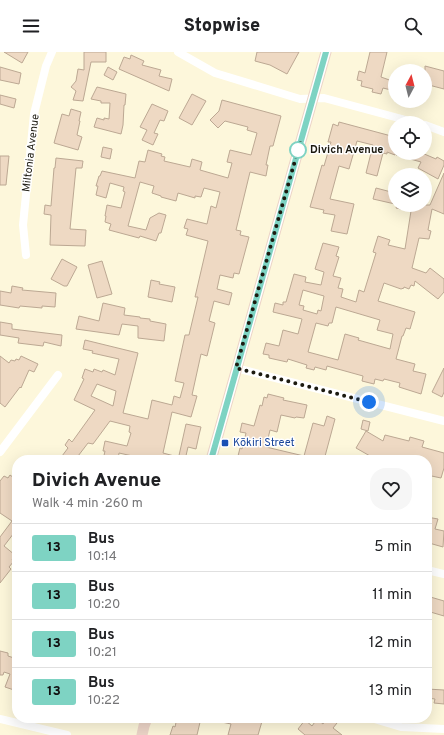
<!DOCTYPE html>
<html lang="en">
<head>
<meta charset="utf-8">
<style>
  :root { --surface:#fff; --page:#f6f6f6; --text:#202124; --muted:#757577; --line:#e0e0e0 }
  body { margin:0; font-family:Overpass,sans-serif; background:var(--page); color:var(--text); height:100vh; display:flex; flex-direction:column; font-size:15px; white-space:nowrap }
  * { box-sizing:border-box; margin:0 }
  p { font-size:13px; color:var(--muted) }
  .icon { flex:none; width:22px; height:22px; fill:none; stroke:currentColor; stroke-width:2; stroke-linecap:round; stroke-linejoin:round }
  .map { position:relative; flex:1; overflow:hidden }
  .side { position:absolute; left:12px; top:403px; width:420px; height:268px; display:flex; flex-direction:column; background:var(--surface); border-radius:16px; box-shadow:0 4px 16px #0002 }
  .side>* { flex:none }
  .badge { padding:0 8px; border-radius:3px; font-size:14px; line-height:26px }
  .needle { width:26px; rotate:7deg }
  .buttons { position:absolute; left:388px; top:12px; display:grid; gap:8px }
  .buttons a { display:grid; place-items:center; width:44px; height:44px; border-radius:50%; background:var(--surface); box-shadow:0 4px 16px #0002; font-size:20px }
  .you { position:absolute; width:20px; height:20px; margin:-10px; border:3px solid #fff; border-radius:50%; background:#1a73e8; box-shadow:0 0 0 6px #1a73e833 }
  .map>.badge { position:absolute; translate:-50% -50%; box-shadow:0 0 0 2px #fff }
  .round { display:grid; place-items:center; flex:none; width:42px; height:42px; border-radius:16px; background:var(--page) }
  .head { display:flex; align-items:center; justify-content:space-between; height:68px; padding:0 20px }
  h1 { font-size:19px; font-weight:800; line-height:30px }
  ul { padding:0; list-style:none }
  li { display:flex; align-items:center; gap:12px; height:48px; padding:0 20px; border-top:1px solid var(--line) }
  li div { flex:1 }
  li b { display:block; font-size:15px }
  li em { font-style:normal }
  li .badge { min-width:44px; font-weight:700; text-align:center }
  header { display:flex; justify-content:space-between; align-items:center; height:52px; padding:0 20px; background:var(--surface); font-size:18px; font-weight:800 }
  .map>svg:first-child { display:block }
  .building { fill:#eed9c3; stroke:#bca893; fill-rule:evenodd }
  .lines { fill:none; stroke-linecap:round; stroke-linejoin:round }
  .street { stroke:#fff; stroke-width:8 }
  .secondary { stroke:#ecd4c7; stroke-width:11 }
  .line-casing { stroke:#fff; stroke-width:9 }
  .line { stroke:#7ed3c3; stroke-width:6 }
  .walk { stroke:#1c1a10; stroke-width:4; stroke-dasharray:0 7.2 }
  .stop-dot { fill:#fff; stroke:#7ed3c3; stroke-width:2 }
  .transit-dot { fill:#1a4fb4; stroke:#fff; stroke-width:1.5 }
  .labels { text-anchor:middle; dominant-baseline:central; stroke-width:3; stroke-linejoin:round; paint-order:stroke }
  .stop-label { font-size:11px; font-weight:bold; fill:#1c1a10; stroke:#fff; text-anchor:start }
  .street-label { font-size:11px; fill:#1c1a10; stroke:#fff }
  .transit-label { font-size:11px; fill:#164399; stroke:#fff; text-anchor:start }
</style>
</head>
<body>
<header><svg class="icon" aria-label="menu" viewBox="0 0 24 24"><path d="M4 6h16M4 12h16M4 18h16"/></svg>Stopwise<svg class="icon" aria-label="search" viewBox="0 0 24 24"><circle cx="10" cy="10" r="6"/><path d="M15 15l6 6"/></svg></header>
<div class="map">
<svg width="444" height="683" viewBox="0 0 444 683">
  <rect width="100%" height="100%" fill="#fdf7db"/>
  <g class="building">
    <polygon points="4,0 28,0 22,11"/>
    <polygon points="84,0 106,0 106,10 91,10 83,49 73,48 76,39 71,35 76,29 78,17 84,18"/>
    <polygon points="257,0 299,0 287,22 270,13 255,9"/>
    <polygon points="370,0 387,0 381,25 395,30 395,39 383,36 381,42 372,40 373,37 361,34 362,29 357,28 359,19 365,21"/>
    <polygon points="131,3 144,9 142,13 161,18 159,24 172,27 169,39 119,17 124,5 130,7"/>
    <polygon points="425,14 444,19 444,37 425,32"/>
    <polygon points="0,15 21,21 19,32 0,28"/>
    <polygon points="108,15 117,20 113,28 104,23"/>
    <polygon points="97,35 126,42 125,53 124,53 123,73 121,82 94,75 97,66 104,68 104,66 109,67 110,51 101,51 101,49 91,47"/>
    <polygon points="192,42 206,49 192,73 179,66"/>
    <polygon points="0,43 16,47 14,56 0,52"/>
    <path d="M 222,48 L 281,64 L 273,94 L 270,94 L 266,113 L 268,113 L 266,124 L 250,120 L 236,178 L 241,179 L 240,183 L 249,185 L 239,222 L 234,221 L 233,226 L 220,223 L 217,237 L 232,241 L 229,253 L 214,249 L 209,269 L 215,271 L 207,304 L 201,302 L 192,343 L 197,344 L 191,365 L 172,360 L 163,401 L 178,405 L 178,408 L 137,408 L 137,405 L 119,401 L 118,408 L 103,408 L 105,399 L 103,399 L 105,389 L 127,394 L 131,381 L 129,380 L 130,374 L 110,369 L 93,392 L 88,391 L 75,408 L 59,408 L 68,396 L 65,393 L 69,387 L 72,390 L 95,358 L 74,348 L 84,327 L 82,326 L 85,317 L 93,320 L 94,317 L 102,320 L 103,318 L 115,323 L 119,307 L 92,301 L 93,299 L 83,297 L 85,288 L 138,301 L 123,361 L 148,367 L 152,348 L 172,353 L 174,344 L 180,346 L 184,331 L 175,329 L 185,283 L 189,283 L 198,245 L 195,245 L 208,189 L 186,183 L 188,177 L 184,176 L 187,167 L 207,172 L 211,154 L 216,156 L 220,140 L 204,136 L 201,145 L 195,144 L 195,146 L 178,141 L 176,149 L 161,145 L 161,144 L 152,141 L 154,134 L 140,130 L 128,174 L 146,178 L 150,166 L 159,161 L 166,163 L 161,181 L 159,181 L 156,189 L 140,184 L 139,186 L 109,178 L 111,172 L 105,170 L 106,164 L 105,164 L 107,153 L 121,156 L 125,140 L 123,139 L 124,135 L 110,131 L 106,146 L 96,143 L 98,134 L 96,134 L 99,124 L 100,124 L 102,119 L 135,126 L 139,109 L 145,110 L 148,98 L 162,102 L 161,104 L 165,105 L 164,109 L 190,115 L 192,107 L 202,110 L 200,118 L 228,126 L 232,111 L 227,110 L 230,98 L 251,103 L 257,81 L 247,78 L 248,75 L 225,69 L 218,76 L 210,68 L 219,59 ZM 97,332 L 116,339 L 113,354 L 91,344 Z"/>
    <polygon points="152,52 168,59 164,69 160,68 154,81 158,82 153,93 142,88 147,78 140,75"/>
    <polygon points="71,57 81,60 79,69 80,69 77,83 82,85 78,98 54,91 62,62 69,64"/>
    <polygon points="339,70 395,85 395,103 387,100 387,102 383,101 377,124 366,121 373,93 357,89 349,117 339,114 330,147 354,152 347,182 331,179 335,163 323,161 324,158 310,155 322,113 324,114 331,90 328,90 333,72 338,74"/>
    <polygon points="103,95 112,97 110,107 101,105"/>
    <polygon points="397,101 422,101 436,107 437,105 444,109 444,113 438,127 418,116 421,110 396,103"/>
    <polygon points="0,104 9,104 6,133 0,133"/>
    <polygon points="56,106 83,109 82,116 76,116 70,177 86,178 85,194 50,193 51,163 44,162 45,153 51,154 54,116 55,116"/>
    <path d="M 444,121 L 444,162 L 432,157 L 428,178 L 431,179 L 429,187 L 419,186 L 412,216 L 426,221 L 430,216 L 444,227 L 444,240 L 438,247 L 415,229 L 414,234 L 411,233 L 409,237 L 404,235 L 404,236 L 401,237 L 384,231 L 378,249 L 415,260 L 410,277 L 406,276 L 403,284 L 402,284 L 396,307 L 415,312 L 413,319 L 426,322 L 421,342 L 399,335 L 400,331 L 384,327 L 383,329 L 375,327 L 374,332 L 362,329 L 363,324 L 327,314 L 326,318 L 315,315 L 314,318 L 306,316 L 307,313 L 288,307 L 287,310 L 269,306 L 269,303 L 263,302 L 266,291 L 279,294 L 283,278 L 298,282 L 302,267 L 273,260 L 275,251 L 283,253 L 283,250 L 286,250 L 294,222 L 306,225 L 305,230 L 321,233 L 324,220 L 315,217 L 323,191 L 339,195 L 336,204 L 339,205 L 333,224 L 341,226 L 338,236 L 343,237 L 341,245 L 356,250 L 359,238 L 364,240 L 376,201 L 373,200 L 378,184 L 390,188 L 388,193 L 405,197 L 411,159 L 396,156 L 397,153 L 430,153 ZM 303,238 L 324,244 L 321,259 L 318,258 L 317,262 L 303,258 L 304,254 L 299,253 ZM 336,255 L 380,268 L 377,278 L 393,282 L 390,297 L 358,288 L 359,286 L 345,282 L 338,308 L 308,300 L 316,271 L 328,274 L 329,271 L 332,271 Z"/>
    <polygon points="376,136 395,141 395,152 373,147"/>
    <polygon points="62,207 77,215 67,234 64,234 51,227"/>
    <polygon points="102,209 112,242 97,246 88,213"/>
    <polygon points="151,228 160,230 159,232 175,235 172,250 148,245"/>
    <polygon points="12,234 23,236 22,238 56,241 55,255 42,254 42,256 20,254 19,256 0,253 0,239 11,241"/>
    <polygon points="103,251 125,256 124,263 140,265 140,266 150,267 150,269 166,272 164,289 138,286 138,274 122,272 119,283 76,277 79,264 99,269"/>
    <polygon points="0,270 12,272 12,277 62,283 61,294 44,290 43,294 18,291 19,286 0,283"/>
    <polygon points="0,304 9,311 11,308 15,309 16,307 19,308 21,304 38,312 34,320 29,318 21,336 20,335 5,355 0,351"/>
    <polygon points="444,316 444,340 442,345 432,340"/>
    <polygon points="268,342 284,346 283,348 307,353 304,366 296,365 295,366 281,363 277,380 270,378 266,395 304,404 313,371 324,374 327,364 335,367 324,408 240,408 241,404 238,404 240,396 242,397 246,381 240,380 242,371 254,374 260,353 262,354 264,345 267,346"/>
    <polygon points="363,368 370,370 368,379 361,377"/>
    <polygon points="186,372 201,375 199,383 196,397 188,395 185,408 178,408"/>
    <polygon points="366,379 383,389 385,383 409,389 410,385 424,389 422,395 444,401 444,416 441,426 427,423 427,408 377,408 356,396"/>
    <polygon points="10,423 17,428 17,477 4,494 15,503 12,508 14,509 9,515 11,517 0,531 0,485 12,469 0,461 0,429 4,424 8,426"/>
    <polygon points="427,465 438,467 435,477 444,479 443,495 429,491 430,489 427,489"/>
    <polygon points="427,544 444,549 444,564 427,559"/>
    <polygon points="0,599 8,601 8,604 17,607 17,639 5,635 10,622 4,620 3,623 0,623"/>
    <polygon points="427,637 444,638 444,652 434,651 435,647 427,646"/>
    <polygon points="177,666 201,666 197,683 170,683 173,674 175,675"/>
    <polygon points="218,666 263,666 258,683 228,683 231,672 217,669"/>
    <polygon points="327,666 331,666 337,671 333,676 342,683 305,683 298,677 305,668 312,674 317,667 323,672"/>
  </g>
  <g class="lines">
    <g class="street">
      <polyline points="178,0 215,21 300,47 324,46 417,71"/>
      <polyline points="425,73 444,80"/>
      <polyline points="26,203 23,173 34,62 46,14 52,0"/>
      <polyline points="236,316 444,369"/>
      <polyline points="0,400 58,323"/>
      <polyline points="427,518 444,522"/>
      <polyline points="371,666 401,675 444,677"/>
      <polyline points="0,667 67,683"/>
    </g>
    <g class="secondary">
      <polyline points="211,408 326,0"/>
      <polyline points="142,683 144,674 147,666"/>
    </g>
  </g>
  <g class="lines">
    <defs>
      <polyline id="line" points="211,408 326,0"/>
    </defs>
    <use href="#line" class="line-casing"/>
    <use href="#line" class="line"/>
    <polyline class="walk" points="298,98 300,91 236,316 369,350"/>
  </g>
  <circle class="stop-dot" cx="298" cy="98" r="8"/>
  <rect class="transit-dot" x="221" y="387" width="8" height="8" rx="2"/>
  <g class="labels">
    <g class="stop-label">
      <text x="310" y="98">Divich Avenue</text>
    </g>
    <g class="street-label">
      <text transform="translate(31 101) rotate(-83)">Miltonia Avenue</text>
    </g>
    <g class="transit-label">
      <text x="233" y="391">Kōkiri Street</text>
    </g>
  </g>
</svg>
<div class="buttons">
<a><svg class="needle" viewBox="-14 -14 28 28"><path d="M0-13l5 13h-10z" fill="#e53935"/><path d="M0 13l5-13h-10z" fill="#757577"/></svg></a>
<a><svg class="icon" aria-label="locate" viewBox="0 0 24 24"><circle cx="12" cy="12" r="6"/><path d="M12 2v4M12 18v4M2 12h4M18 12h4"/></svg></a>
<a><svg class="icon" aria-label="layers" viewBox="0 0 24 24"><path d="M12 4l9 5-9 5-9-5zM3 14l9 5 9-5"/></svg></a>
</div>
<div class="you" style="left:369px;top:350px"></div>
<section class="side">
<div class="head"><div><h1>Divich Avenue</h1><p>Walk · 4 min · 260 m</p></div><a class="round"><svg class="icon" aria-label="heart" viewBox="0 0 24 24"><path d="M12 20l-8-8c-3-5 5-10 8-4 3-6 11-1 8 4z"/></svg></a></div>
<ul>
<li><span class="badge" style="background:#7ed3c3;color:#111">13</span><div><b>Bus</b><p>10:14</p></div><em>5 min</em></li>
<li><span class="badge" style="background:#7ed3c3;color:#111">13</span><div><b>Bus</b><p>10:20</p></div><em>11 min</em></li>
<li><span class="badge" style="background:#7ed3c3;color:#111">13</span><div><b>Bus</b><p>10:21</p></div><em>12 min</em></li>
<li><span class="badge" style="background:#7ed3c3;color:#111">13</span><div><b>Bus</b><p>10:22</p></div><em>13 min</em></li>
</ul>
</section>
</div>
</body>
</html>
